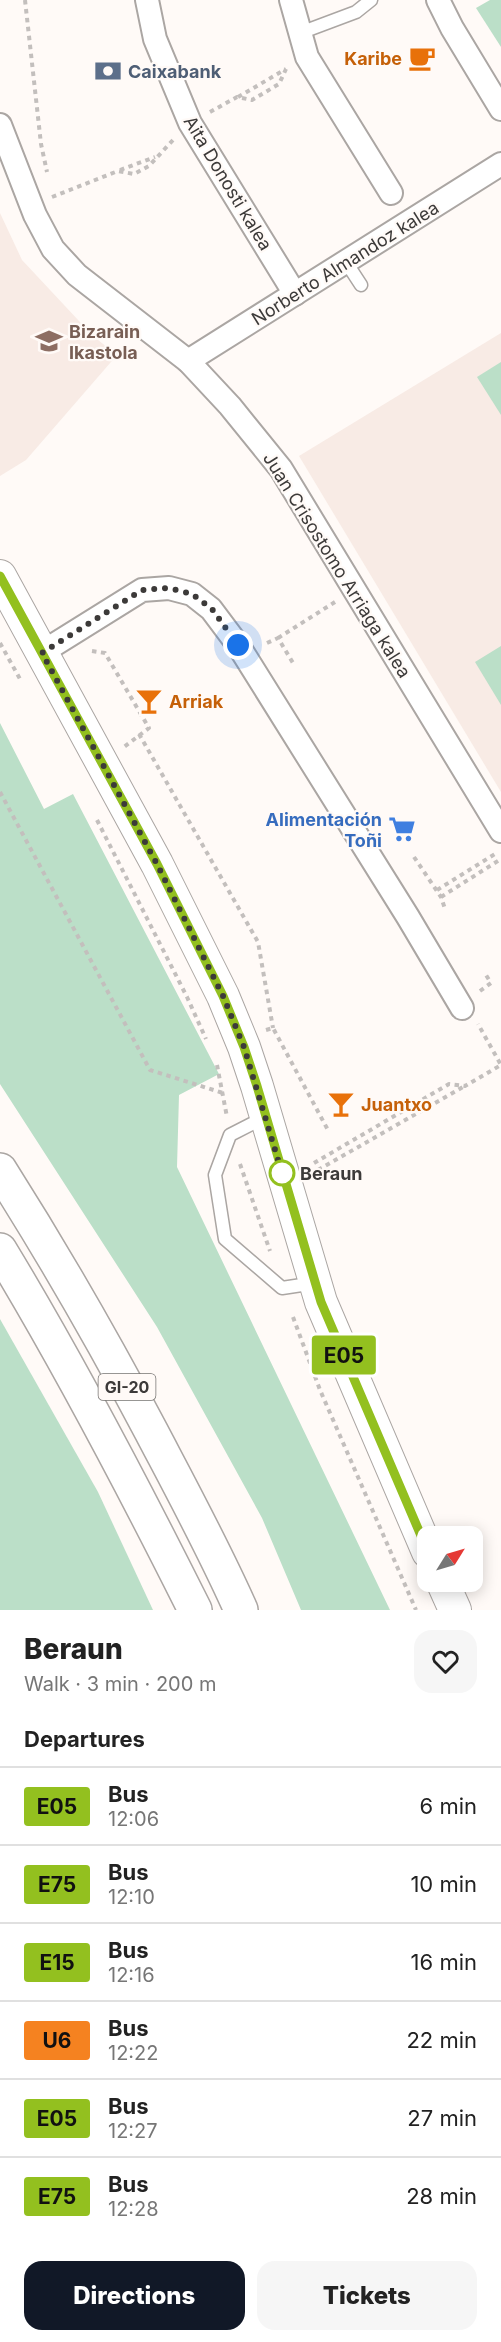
<!DOCTYPE html>
<html lang="en">
<head>
<meta charset="utf-8">
<style>
  :root { --surface:#fff; --page:#f6f6f6; --text:#222; --muted:#767676; --line:#e0e0e0; --accent:#111827 }
  body { margin:0; font-family:Inter,sans-serif; background:var(--page); color:var(--text); height:100vh; display:flex; flex-direction:column; font-size:22px; white-space:nowrap }
  * { box-sizing:border-box; margin:0 }
  p { font-size:20px; color:var(--muted) }
  .icon { flex:none; width:33px; height:33px; fill:none; stroke:currentColor; stroke-width:2; stroke-linecap:round; stroke-linejoin:round }
  .map { position:relative; height:1610px; overflow:hidden }
  .drawer { display:flex; flex-direction:column; background:var(--surface); flex:1 }
  .drawer>* { flex:none }
  .badge { padding:0 12px; border-radius:4px; font-size:21px; line-height:39px }
  .needle { width:39px; rotate:53deg }
  .buttons { position:absolute; left:417px; top:1526px; display:grid; gap:12px }
  .buttons a { display:grid; place-items:center; width:66px; height:66px; border-radius:12px; background:var(--surface); box-shadow:0 3px 15px #0003; font-size:30px }
  .you { position:absolute; width:30px; height:30px; margin:-15px; border:4px solid #fff; border-radius:50%; background:#1a73e8; box-shadow:0 0 0 9px #1a73e833 }
  .map>.badge { position:absolute; translate:-50% -50%; box-shadow:0 0 0 3px #fff }
  h2 { padding:0 24px; font-size:22px; line-height:54px }
  .round { display:grid; place-items:center; flex:none; width:63px; height:63px; border-radius:18px; background:var(--page) }
  .headline { display:flex; align-items:center; justify-content:space-between; height:102px; padding:0 24px }
  h1 { font-size:28px; font-weight:800; line-height:45px }
  .action { display:flex; gap:12px; margin-top:auto; padding:12px 24px }
  .action a { flex:1; height:69px; border-radius:18px; background:var(--accent); color:#fff; font-size:24px; font-weight:800; line-height:69px; text-align:center }
  .action a+a { background:var(--page); color:var(--text) }
  ul { padding:0; list-style:none }
  li { display:flex; align-items:center; gap:18px; height:78px; padding:0 24px; border-top:2px solid var(--line) }
  li div { flex:1 }
  li b { display:block; font-size:22px }
  li em { font-style:normal }
  li .badge { min-width:66px; font-weight:700; text-align:center }
  .map>svg:first-child { display:block }
  .built { fill:#f8ebe5 }
  .green { fill:#bbdfc8 }
  .lines { fill:none; stroke-linecap:round; stroke-linejoin:round }
  .lane-casing { stroke:#aba6a3; stroke-width:15 }
  .street-casing { stroke:#aba6a3; stroke-width:26 }
  .secondary-casing { stroke:#aba6a3; stroke-width:34 }
  .highway-casing { stroke:#aba6a3; stroke-width:36 }
  .path { stroke:#c3bfbd; stroke-width:4; stroke-dasharray:4.5 4.5; stroke-linecap:butt }
  .lane { stroke:#fff; stroke-width:12 }
  .street { stroke:#fff; stroke-width:22 }
  .secondary { stroke:#fff; stroke-width:32 }
  .highway { stroke:#fff; stroke-width:33 }
  .line-casing { stroke:#fff; stroke-width:14 }
  .line { stroke:#93c01f; stroke-width:9 }
  .walk { stroke:#3c3a39; stroke-width:6; stroke-dasharray:0 10.8 }
  .stop-dot { fill:#fff; stroke:#93c01f; stroke-width:3 }
  .labels { text-anchor:middle; dominant-baseline:central; stroke-width:4.5; stroke-linejoin:round; paint-order:stroke }
  .shield { fill:#fffaf7; stroke:#767472; stroke-width:1.5 }
  .shield-label { font-size:16px; font-weight:bold; fill:#3c3a39 }
  .food-label { font-size:18px; font-weight:bold; fill:#c56008; stroke:#fffaf7; text-anchor:start }
  .service-label { font-size:18px; font-weight:bold; fill:#4e5e75; stroke:#fffaf7; text-anchor:start }
  .street-label { font-size:18px; fill:#3c3a39; stroke:#fffaf7 }
  .education-label { font-size:18px; font-weight:bold; fill:#785e54; stroke:#fffaf7; text-anchor:start }
  .shop-label { font-size:18px; font-weight:bold; fill:#366cbe; stroke:#fffaf7; text-anchor:end }
  .stop-label { font-size:18px; font-weight:bold; fill:#3c3a39; stroke:#fffaf7; text-anchor:start }
</style>
</head>
<body>
<div class="map">
<svg width="501" height="1610" viewBox="0 0 501 1610">
  <rect width="100%" height="100%" fill="#fffaf7"/>
  <g class="built">
    <polygon points="0,213 22,260 93,336 117,355 26,460 0,476"/>
    <polygon points="501,333 501,792 299,456"/>
  </g>
  <g class="green">
    <polygon points="490,0 501,0 501,47 476,8"/>
    <polygon points="501,362 501,415 477,377"/>
    <polygon points="501,646 501,705 475,662"/>
    <polygon points="0,723 44,809 73,794 219,1074 179,1095 177,1167 390,1610 301,1610 262,1518 157,1327 0,1084"/>
    <polygon points="0,1319 98,1492 153,1610 0,1610"/>
  </g>
  <g class="lines">
    <defs>
      <g id="lane">
        <polyline points="300,33 356,12 371,0"/>
        <polyline points="346,262 361,285"/>
        <polyline points="265,1117 230,1135 215,1175 225,1239 282,1288 315,1283"/>
      </g>
      <g id="street">
        <polyline points="147,0 155,39 190,123 295,294"/>
        <polyline points="291,0 307,57 391,193"/>
        <polyline points="438,0 452,28 501,109"/>
        <polyline points="0,125 35,215 53,249 77,275 188,361 230,406 281,469 501,831"/>
        <polyline points="188,361 501,164"/>
        <polyline points="41,653 142,590 169,588 192,594 211,609 238,645 408,917 462,1008"/>
      </g>
      <g id="secondary">
        <polyline points="0,576 157,864 223,996 244,1047 257,1086 321,1302 428,1552"/>
        <polyline points="442,1581 455,1610"/>
      </g>
      <g id="highway">
        <path d="M 0,1170 C 54,1255 104,1342 151,1431 C 182,1490 214,1549 241,1610"/>
        <path d="M 0,1250 C 71,1367 134,1488 195,1610"/>
      </g>
    </defs>
    <use href="#lane" class="lane-casing"/>
    <use href="#street" class="street-casing"/>
    <use href="#secondary" class="secondary-casing"/>
    <use href="#highway" class="highway-casing"/>
    <g class="path">
      <polyline points="25,0 41,144 47,172"/>
      <polyline points="238,97 286,69"/>
      <polyline points="210,112 237,97 252,100 279,84 286,69"/>
      <polyline points="120,170 155,157"/>
      <polyline points="52,197 118,171 134,174 149,166 173,140"/>
      <polyline points="278,638 335,602"/>
      <polyline points="0,643 20,679"/>
      <polyline points="267,643 278,638 293,663"/>
      <polyline points="92,651 105,653 149,728 124,747"/>
      <polyline points="139,734 258,942 273,1028"/>
      <polyline points="0,792 150,1070 223,1093"/>
      <polyline points="97,820 187,997 206,1039"/>
      <polyline points="414,857 441,897 445,909"/>
      <polyline points="437,890 495,854"/>
      <polyline points="441,897 501,859"/>
      <polyline points="480,991 491,983 486,975"/>
      <polyline points="266,1030 273,1028 329,1132"/>
      <polyline points="217,1065 227,1117"/>
      <polyline points="314,1163 449,1084 465,1086 501,1065 478,1024"/>
      <polyline points="240,1164 270,1251"/>
      <polyline points="318,1170 463,1087"/>
      <polyline points="293,1317 320,1390 416,1610"/>
    </g>
    <use href="#lane" class="lane"/>
    <use href="#street" class="street"/>
    <use href="#secondary" class="secondary"/>
    <use href="#highway" class="highway"/>
  </g>
  <g class="lines">
    <defs>
      <polyline id="line" points="0,576 157,864 223,996 244,1047 257,1086 321,1302 428,1552"/>
    </defs>
    <use href="#line" class="line-casing"/>
    <use href="#line" class="line"/>
    <polyline class="walk" points="238,645 212,609 192,594 169,588 142,590 42,653 157,864 223,996 244,1047 282,1173"/>
  </g>
  <defs>
    <symbol id="cafe-bare" viewBox="-9 -9 18 18"><path d="M-5.5-4.5H6V0H3Q3 3.5 0 3.5H-2.5Q-5.5 3.5-5.5 0ZM3-3.2v2h1.7v-2ZM-6 4.5H4V6H-6Z" fill="#e8710a" stroke="#fffaf7" stroke-width="2.5" paint-order="stroke"/></symbol>
    <symbol id="bank-bare" viewBox="-9 -9 18 18"><path d="M-6-4H6V4H-6ZM0-2.3a2.3 2.3 0 1 0 0 4.6a2.3 2.3 0 1 0 0-4.6Z" fill="#5c6f8a" stroke="#fffaf7" stroke-width="2.5" paint-order="stroke"/></symbol>
    <symbol id="school-bare" viewBox="-9 -9 18 18"><path d="M0-5L7-2L0 1L-7-2ZM-4 1L0 2.5L4 1V4Q0 6-4 4Z" fill="#8d6e63" stroke="#fffaf7" stroke-width="2.5" paint-order="stroke"/></symbol>
    <symbol id="bar-bare" viewBox="-9 -9 18 18"><path d="M-6-5H6L.8 .8V4.5H3.5V6h-7V4.5H-.8V.8Z" fill="#e8710a" stroke="#fffaf7" stroke-width="2.5" paint-order="stroke"/></symbol>
    <symbol id="supermarket-bare" viewBox="-9 -9 18 18"><path d="M-6-5.5h2.5l.6 2H6L4.5 2H-2.5L-4.4-4H-6ZM-1.5 3.2a1.3 1.3 0 1 0 .1 0ZM3 3.2a1.3 1.3 0 1 0 .1 0Z" fill="#3f7fe0" stroke="#fffaf7" stroke-width="2.5" paint-order="stroke"/></symbol>
  </defs>
  <g fill-rule="evenodd">
    <use href="#cafe-bare" x="403" y="39" width="38" height="38"/>
    <use href="#bank-bare" x="89" y="52" width="38" height="38"/>
    <use href="#school-bare" x="30" y="322" width="38" height="38"/>
    <use href="#bar-bare" x="130" y="682" width="38" height="38"/>
    <use href="#supermarket-bare" x="383" y="810" width="38" height="38"/>
    <use href="#bar-bare" x="322" y="1085" width="38" height="38"/>
  </g>
  <circle class="stop-dot" cx="282" cy="1173" r="12"/>
  <g class="labels">
    <rect class="shield" x="98.5" y="1374" width="57" height="26" rx="4.5"/>
    <g class="shield-label">
      <text x="127" y="1387">GI-20</text>
    </g>
    <g class="food-label">
      <text x="402" y="58" text-anchor="end">Karibe</text>
      <text x="169" y="701">Arriak</text>
      <text x="361" y="1104">Juantxo</text>
    </g>
    <g class="service-label">
      <text x="128" y="71">Caixabank</text>
    </g>
    <g class="street-label">
      <text transform="translate(228 183) rotate(59)">Aita Donosti kalea</text>
      <text transform="translate(345 263) rotate(-32)">Norberto Almandoz kalea</text>
      <text transform="translate(337 565) rotate(58)">Juan Crisostomo Arriaga kalea</text>
    </g>
    <g class="education-label">
      <text x="69" y="331">Bizarain<tspan x="69" dy="21">Ikastola</tspan></text>
    </g>
    <g class="shop-label">
      <text x="382" y="819">Alimentación<tspan x="382" dy="21">Toñi</tspan></text>
    </g>
    <g class="stop-label">
      <text x="300" y="1173">Beraun</text>
    </g>
  </g>
</svg>
<div class="buttons">
<a><svg class="needle" viewBox="-14 -14 28 28"><path d="M0-13l5 13h-10z" fill="#e53935"/><path d="M0 13l5-13h-10z" fill="#767676"/></svg></a>
</div>
<div class="you" style="left:238px;top:645px"></div>
<b class="badge" style="left:344px;top:1355px;background:#93c01f;color:#111">E05</b>
</div>
<section class="drawer">
<div class="headline"><div><h1>Beraun</h1><p>Walk · 3 min · 200 m</p></div><a class="round"><svg class="icon" aria-label="heart" viewBox="0 0 24 24"><path d="M12 20l-8-8c-3-5 5-10 8-4 3-6 11-1 8 4z"/></svg></a></div>
<h2>Departures</h2>
<ul>
<li><span class="badge" style="background:#93c01f;color:#111">E05</span><div><b>Bus</b><p>12:06</p></div><em>6 min</em></li>
<li><span class="badge" style="background:#93c01f;color:#111">E75</span><div><b>Bus</b><p>12:10</p></div><em>10 min</em></li>
<li><span class="badge" style="background:#93c01f;color:#111">E15</span><div><b>Bus</b><p>12:16</p></div><em>16 min</em></li>
<li><span class="badge" style="background:#f58220;color:#111">U6</span><div><b>Bus</b><p>12:22</p></div><em>22 min</em></li>
<li><span class="badge" style="background:#93c01f;color:#111">E05</span><div><b>Bus</b><p>12:27</p></div><em>27 min</em></li>
<li><span class="badge" style="background:#93c01f;color:#111">E75</span><div><b>Bus</b><p>12:28</p></div><em>28 min</em></li>
</ul>
<div class="action"><a>Directions</a><a>Tickets</a></div>
</section>
</body>
</html>
